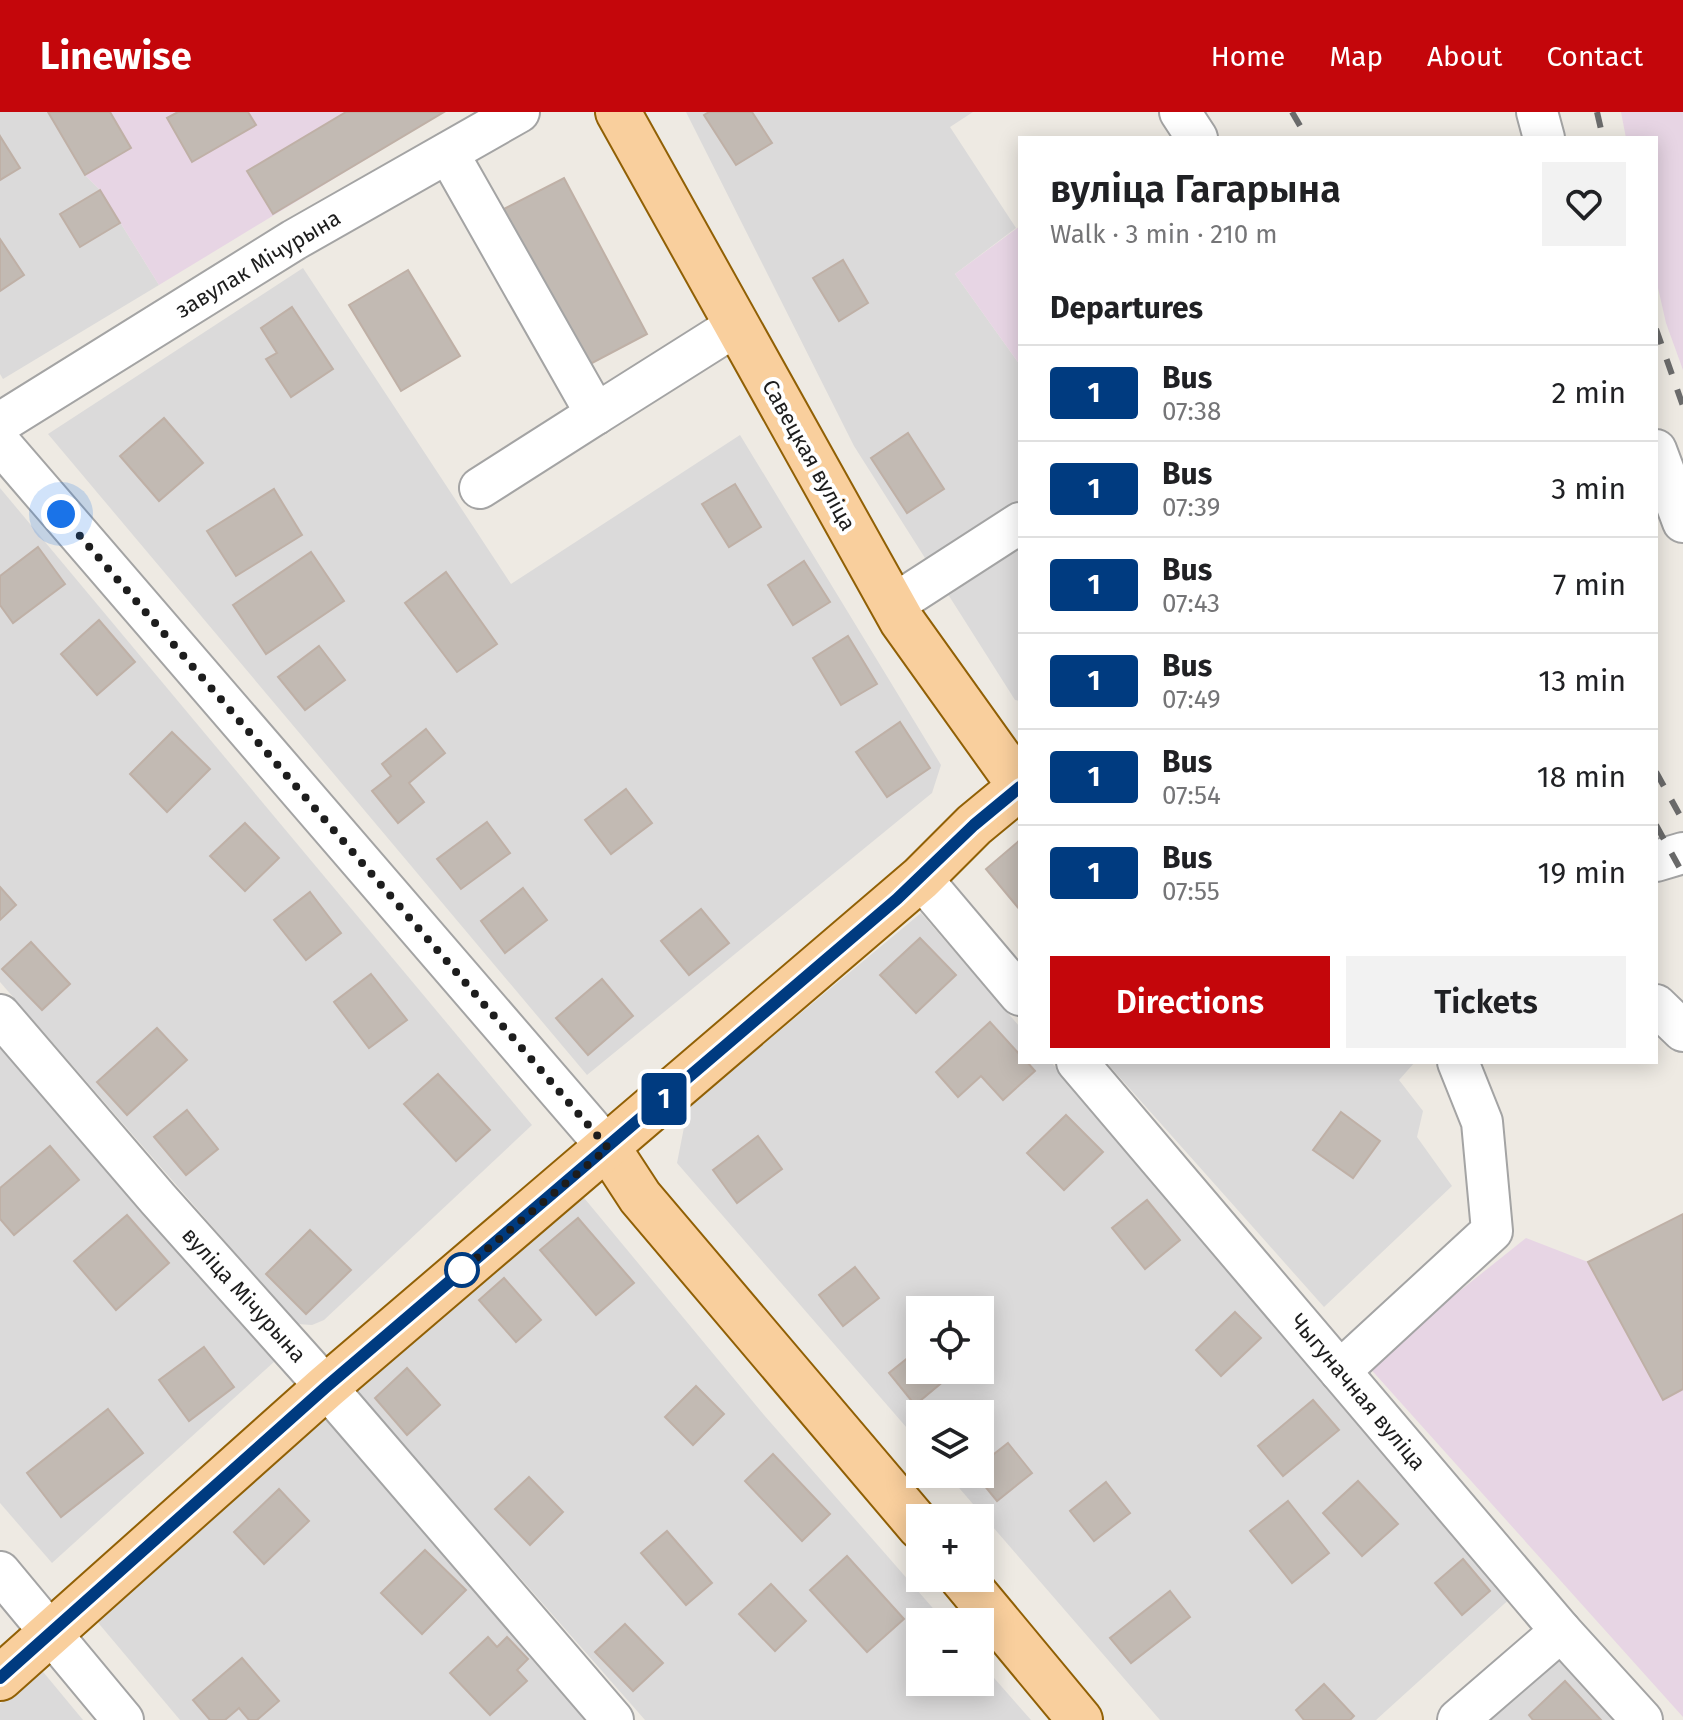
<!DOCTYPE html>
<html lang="en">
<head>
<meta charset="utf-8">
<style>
  :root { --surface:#fff; --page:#f2f2f2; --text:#202124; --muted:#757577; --line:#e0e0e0; --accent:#c4060b }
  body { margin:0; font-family:"Fira Sans",sans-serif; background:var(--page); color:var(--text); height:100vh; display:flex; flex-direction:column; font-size:30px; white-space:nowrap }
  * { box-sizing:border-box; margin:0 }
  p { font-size:26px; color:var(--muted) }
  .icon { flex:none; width:44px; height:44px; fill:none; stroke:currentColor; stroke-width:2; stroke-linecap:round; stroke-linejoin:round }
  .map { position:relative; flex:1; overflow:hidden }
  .details { position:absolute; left:1018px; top:24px; width:640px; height:928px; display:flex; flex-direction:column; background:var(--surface); border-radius:0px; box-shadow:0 4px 20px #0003 }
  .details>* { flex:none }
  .badge { padding:0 16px; border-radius:6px; font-size:28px; line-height:52px }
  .fabs { position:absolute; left:906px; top:1184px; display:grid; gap:16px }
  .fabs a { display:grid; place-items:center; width:88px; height:88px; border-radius:0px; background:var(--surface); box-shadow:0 4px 20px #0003; font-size:40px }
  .you { position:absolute; width:40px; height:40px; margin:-20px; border:6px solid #fff; border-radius:50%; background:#1a73e8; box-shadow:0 0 0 12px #1a73e833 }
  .map>.badge { position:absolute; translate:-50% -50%; box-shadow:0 0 0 4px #fff }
  h2 { padding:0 32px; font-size:30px; line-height:72px }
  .round { display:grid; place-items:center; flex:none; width:84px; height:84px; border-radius:0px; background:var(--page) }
  .summary { display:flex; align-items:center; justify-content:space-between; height:136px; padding:0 32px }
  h1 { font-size:38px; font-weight:600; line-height:60px }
  .primary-button { display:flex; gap:16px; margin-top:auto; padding:16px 32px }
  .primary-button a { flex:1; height:92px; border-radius:0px; background:var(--accent); color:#fff; font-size:32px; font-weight:600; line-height:92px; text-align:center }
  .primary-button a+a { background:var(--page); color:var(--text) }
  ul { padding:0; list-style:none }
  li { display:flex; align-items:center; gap:24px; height:96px; padding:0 32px; border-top:2px solid var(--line) }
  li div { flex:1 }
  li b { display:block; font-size:30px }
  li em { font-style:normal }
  li .badge { min-width:88px; font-weight:700; text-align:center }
  header { display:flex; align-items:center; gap:48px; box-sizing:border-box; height:112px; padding:0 40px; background:var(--accent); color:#fff }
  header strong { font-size:38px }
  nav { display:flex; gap:44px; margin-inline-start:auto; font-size:28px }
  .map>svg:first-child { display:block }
  .residential { fill:#dbdada; fill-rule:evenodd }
  .industrial { fill:#e7d5e4 }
  .building { fill:#c2bab3; stroke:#bfb0a6; stroke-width:2 }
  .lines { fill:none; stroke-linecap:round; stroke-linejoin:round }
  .minor-casing { stroke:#a4a4a4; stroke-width:44 }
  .major-casing { stroke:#916005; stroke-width:48 }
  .minor { stroke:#fff; stroke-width:40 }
  .major { stroke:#f9cf9d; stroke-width:44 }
  .rail { stroke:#6b6b6b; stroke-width:6; stroke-dasharray:16 16; stroke-linecap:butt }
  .line-casing { stroke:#fff; stroke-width:18 }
  .line { stroke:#003b80; stroke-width:12 }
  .walk { stroke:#1d1d1d; stroke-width:8; stroke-dasharray:0 14.4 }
  .stop-dot { fill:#fff; stroke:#003b80; stroke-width:4 }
  .labels { text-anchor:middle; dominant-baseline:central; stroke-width:8; stroke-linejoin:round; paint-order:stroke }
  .street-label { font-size:22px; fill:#1d1d1d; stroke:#fff }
</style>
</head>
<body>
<header>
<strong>Linewise</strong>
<nav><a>Home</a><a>Map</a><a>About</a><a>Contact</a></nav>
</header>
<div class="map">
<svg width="1683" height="1608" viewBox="0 0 1683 1608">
  <rect width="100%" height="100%" fill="#eeeae3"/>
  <g class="residential">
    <polygon points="0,0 48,0 85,63 100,78 159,173 3,267 0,262"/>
    <polygon points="686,0 973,0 950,15 1016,116 955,162 1020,253 1020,589 1015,588 854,334"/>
    <polygon points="303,156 511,472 740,323 941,653 932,681 587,963 48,322"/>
    <polygon points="0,376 532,1013 324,1208 312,1213 297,1212 0,870"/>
    <path d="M 921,801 L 1020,915 L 1020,950 L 1051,950 L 1514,1483 L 1376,1608 L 1160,1608 L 947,1362 L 980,1362 L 980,1302 L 920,1302 L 920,1331 L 677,1051 L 688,995 ZM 920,1198 L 980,1198 L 980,1258 L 920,1258 Z"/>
    <polygon points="0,935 275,1249 52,1451 0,1391"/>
    <polygon points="1106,950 1415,950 1399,968 1423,999 1417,1025 1452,1074 1324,1195"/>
    <polygon points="580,1081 764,1303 945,1510 920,1510 920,1570 980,1570 980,1550 1031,1608 645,1608 355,1278"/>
    <polygon points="321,1302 589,1608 180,1608 95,1507"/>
    <polygon points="1567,1539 1627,1608 1486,1608"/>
    <polygon points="39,1555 83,1608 0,1608 0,1592"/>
  </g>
  <g class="industrial">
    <polygon points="48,0 444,0 159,173 100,78 85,63"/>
    <polygon points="1621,0 1683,0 1683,258 1666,211 1656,167 1656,26 1626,26"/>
    <polygon points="1020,114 1020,253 955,162"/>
    <polygon points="1683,1102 1683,1605 1367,1253 1526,1126 1588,1150"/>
  </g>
  <g class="building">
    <polygon points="48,0 110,0 131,36 85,63"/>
    <polygon points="178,0 248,0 256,13 192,50 167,6"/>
    <polygon points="346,0 444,0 273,102 247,59"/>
    <polygon points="709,0 752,0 772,31 736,53 704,3"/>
    <polygon points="0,24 20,56 0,68"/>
    <polygon points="564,66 647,222 579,258 496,101"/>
    <polygon points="100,78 120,111 80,135 60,102"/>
    <polygon points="0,127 24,163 0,179"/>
    <polygon points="843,148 868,191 839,209 813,166"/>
    <polygon points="408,158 460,244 401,279 349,193"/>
    <polygon points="292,195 333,257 291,285 266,247 277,241 261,216"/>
    <polygon points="164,306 203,351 159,389 120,344"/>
    <polygon points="908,321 944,377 907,401 871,346"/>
    <polygon points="735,372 761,415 729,435 702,392"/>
    <polygon points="274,377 302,423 236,464 207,419"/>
    <polygon points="38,435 65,472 13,511 0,493 0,464"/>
    <polygon points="311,440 344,489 266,542 233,493"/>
    <polygon points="804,449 830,490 793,513 768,473"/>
    <polygon points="446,460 497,532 457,560 405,491"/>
    <polygon points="99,508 135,550 97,583 61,542"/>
    <polygon points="848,524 877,572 841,593 813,546"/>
    <polygon points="319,534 345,568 305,598 278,565"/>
    <polygon points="900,610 930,656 887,685 856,640"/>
    <polygon points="426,617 445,641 409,671 424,690 398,711 372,679 391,664 382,652"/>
    <polygon points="172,620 210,657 167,700 130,662"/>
    <polygon points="626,677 652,711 611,742 585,708"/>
    <polygon points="487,710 510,741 461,777 437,747"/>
    <polygon points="245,711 279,746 245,779 210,744"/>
    <polygon points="1020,728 1020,798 986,757"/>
    <polygon points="0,775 16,793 0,808"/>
    <polygon points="523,776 547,808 505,841 481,809"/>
    <polygon points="310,780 341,821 306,848 274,808"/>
    <polygon points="701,797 729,831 689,863 661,829"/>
    <polygon points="920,826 956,863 916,901 880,863"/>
    <polygon points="31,830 70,872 42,898 2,857"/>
    <polygon points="371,862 407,908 369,936 334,890"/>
    <polygon points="602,867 633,904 588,943 556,906"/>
    <polygon points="990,910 1020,943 1020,950 1027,950 1035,959 1003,988 981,964 958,985 936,960"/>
    <polygon points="157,916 187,948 127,1003 97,970"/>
    <polygon points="438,962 490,1018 456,1049 404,992"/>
    <polygon points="187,998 218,1037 186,1063 154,1025"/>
    <polygon points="1341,1000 1380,1029 1353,1066 1313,1038"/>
    <polygon points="1066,1003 1103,1040 1064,1078 1027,1041"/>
    <polygon points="758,1024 782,1057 737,1091 713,1058"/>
    <polygon points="50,1034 79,1068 14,1123 0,1107 0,1076"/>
    <polygon points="1147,1088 1180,1128 1145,1157 1112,1116"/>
    <polygon points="1683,1102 1683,1277 1663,1288 1588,1150"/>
    <polygon points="127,1103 169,1151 116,1198 74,1149"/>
    <polygon points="578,1106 634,1171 596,1203 540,1138"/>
    <polygon points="310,1118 351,1158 306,1202 266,1162"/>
    <polygon points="855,1155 879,1186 843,1214 819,1183"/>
    <polygon points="504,1166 541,1208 516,1230 479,1188"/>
    <polygon points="1235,1200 1261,1226 1221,1264 1196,1238"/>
    <polygon points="204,1235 234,1275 189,1309 159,1268"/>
    <polygon points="920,1236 920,1258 957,1258 915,1293 889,1261"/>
    <polygon points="407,1256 440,1293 407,1323 375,1286"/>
    <polygon points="696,1274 724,1302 693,1333 665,1305"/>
    <polygon points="1313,1288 1339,1318 1283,1364 1258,1334"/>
    <polygon points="108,1297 143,1341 61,1405 27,1361"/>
    <polygon points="1008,1331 1032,1361 997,1389 975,1362 980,1362 980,1353"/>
    <polygon points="773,1342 830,1402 802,1429 745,1369"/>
    <polygon points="529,1365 563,1400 530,1433 495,1397"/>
    <polygon points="1358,1369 1398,1412 1362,1444 1323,1401"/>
    <polygon points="1106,1370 1130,1401 1094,1429 1070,1399"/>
    <polygon points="279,1377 309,1409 264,1452 234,1420"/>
    <polygon points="1288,1389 1329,1441 1292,1471 1250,1419"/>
    <polygon points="667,1419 712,1471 686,1493 641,1441"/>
    <polygon points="425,1438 466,1478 422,1522 381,1481"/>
    <polygon points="847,1444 904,1507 867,1540 810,1478"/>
    <polygon points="1463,1447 1490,1479 1462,1503 1435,1471"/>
    <polygon points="771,1472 806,1509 775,1539 739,1502"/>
    <polygon points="1170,1479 1190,1505 1131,1551 1110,1526"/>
    <polygon points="625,1512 663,1551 633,1579 595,1540"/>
    <polygon points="488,1525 497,1535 507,1525 528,1547 517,1558 527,1569 490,1603 450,1561"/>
    <polygon points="242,1546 279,1589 257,1608 249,1608 239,1596 225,1608 210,1608 193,1588"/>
    <polygon points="1565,1569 1601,1608 1533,1608 1529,1603"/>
    <polygon points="1324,1572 1354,1604 1350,1608 1304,1608 1296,1598"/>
  </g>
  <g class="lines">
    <defs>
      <g id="minor">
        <polyline points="1180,0 1197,26"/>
        <polyline points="1537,0 1544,26"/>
        <polyline points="448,41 596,302 737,213"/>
        <polyline points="0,311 294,128 519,0"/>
        <polyline points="0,331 608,1036"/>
        <polyline points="1656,338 1683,410"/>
        <polyline points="480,376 596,302"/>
        <polyline points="893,493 1020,411"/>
        <polyline points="1656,749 1683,741"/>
        <polyline points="921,766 1020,883"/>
        <polyline points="1656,893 1683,919"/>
        <polyline points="0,903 158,1087 326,1275 613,1608"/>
        <polyline points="1077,950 1561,1519 1642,1608"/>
        <polyline points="1340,1259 1492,1119 1482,1010 1458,950"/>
        <polyline points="0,1460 123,1608"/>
        <polyline points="1458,1608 1561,1519"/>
      </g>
      <g id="major">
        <polyline points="618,0 902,509 1020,674"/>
        <polyline points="608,1036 640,1085 920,1415"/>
        <polyline points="962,1466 1080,1608"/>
        <polyline points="0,1566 326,1275 921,766 974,713 1020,675"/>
      </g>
    </defs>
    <use href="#minor" class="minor-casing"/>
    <use href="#major" class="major-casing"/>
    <use href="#minor" class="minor"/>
    <use href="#major" class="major"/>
    <g class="rail">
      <polyline points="1292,0 1307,26"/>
      <polyline points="1597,0 1603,26"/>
      <polyline points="1656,217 1683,294"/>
      <polyline points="1656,660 1683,709"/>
      <polyline points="1656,713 1683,762"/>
    </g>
  </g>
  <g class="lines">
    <defs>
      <polyline id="line" points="0,1566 326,1275 897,787 974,713 1020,675"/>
    </defs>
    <use href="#line" class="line-casing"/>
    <use href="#line" class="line"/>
    <polyline class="walk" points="61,402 608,1036 462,1158"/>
  </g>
  <circle class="stop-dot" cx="462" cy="1158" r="16"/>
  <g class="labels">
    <g class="street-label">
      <text transform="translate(258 152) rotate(-31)">завулак Мічурына</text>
      <text transform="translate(809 343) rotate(61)">Савецкая вуліца</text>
      <text transform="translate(244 1183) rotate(48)">вуліца Мічурына</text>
      <text transform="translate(1358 1280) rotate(50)">Чыгуначная вуліца</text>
    </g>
  </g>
</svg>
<div class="fabs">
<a><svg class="icon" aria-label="locate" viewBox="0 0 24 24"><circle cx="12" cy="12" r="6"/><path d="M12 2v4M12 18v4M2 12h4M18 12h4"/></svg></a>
<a><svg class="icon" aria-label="layers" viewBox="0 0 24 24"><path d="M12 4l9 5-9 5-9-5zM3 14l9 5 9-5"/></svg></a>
<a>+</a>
<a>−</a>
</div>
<div class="you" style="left:61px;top:402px"></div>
<b class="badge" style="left:664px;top:987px;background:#003b80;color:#fff">1</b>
<section class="details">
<div class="summary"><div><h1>вуліца Гагарына</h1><p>Walk · 3 min · 210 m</p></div><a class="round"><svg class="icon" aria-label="heart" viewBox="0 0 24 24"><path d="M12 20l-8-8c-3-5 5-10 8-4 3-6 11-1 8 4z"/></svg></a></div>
<h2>Departures</h2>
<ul>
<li><span class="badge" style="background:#003b80;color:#fff">1</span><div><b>Bus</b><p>07:38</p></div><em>2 min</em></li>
<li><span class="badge" style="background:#003b80;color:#fff">1</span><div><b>Bus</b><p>07:39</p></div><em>3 min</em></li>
<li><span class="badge" style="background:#003b80;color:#fff">1</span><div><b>Bus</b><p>07:43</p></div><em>7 min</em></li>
<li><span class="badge" style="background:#003b80;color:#fff">1</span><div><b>Bus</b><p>07:49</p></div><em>13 min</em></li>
<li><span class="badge" style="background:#003b80;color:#fff">1</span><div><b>Bus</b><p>07:54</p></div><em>18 min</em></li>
<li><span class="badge" style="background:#003b80;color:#fff">1</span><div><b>Bus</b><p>07:55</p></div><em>19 min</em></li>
</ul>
<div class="primary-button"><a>Directions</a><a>Tickets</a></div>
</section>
</div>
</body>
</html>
